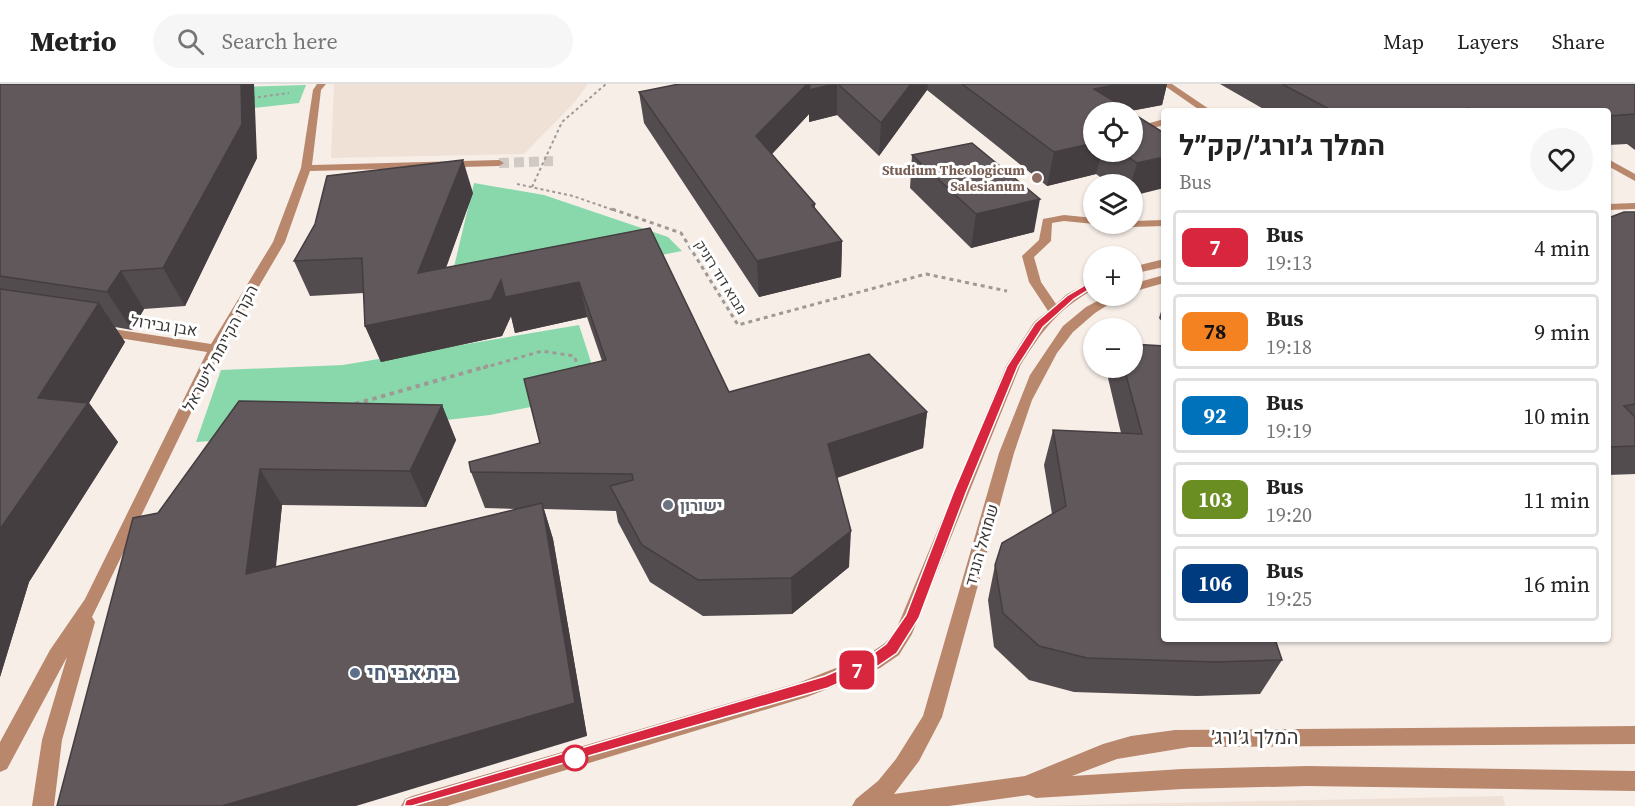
<!DOCTYPE html>
<html lang="en">
<head>
<meta charset="utf-8">
<style>
  :root { --surface:#fff; --page:#f6f6f6; --text:#222; --muted:#767676; --line:#e0e0e0 }
  body { margin:0; font-family:"Source Serif 4",Heebo,serif; background:var(--page); color:var(--text); height:100vh; display:flex; flex-direction:column; font-size:22px; white-space:nowrap }
  * { box-sizing:border-box; margin:0 }
  p { font-size:20px; color:var(--muted) }
  .icon { flex:none; width:33px; height:33px; fill:none; stroke:currentColor; stroke-width:2; stroke-linecap:round; stroke-linejoin:round }
  .map { position:relative; flex:1; overflow:hidden }
  .sheet { position:absolute; left:1161px; top:24px; width:450px; height:534px; display:flex; flex-direction:column; background:var(--surface); border-radius:6px; box-shadow:0 2px 4px #0004 }
  .sheet>* { flex:none }
  .badge { padding:0 12px; border-radius:9px; font-size:21px; line-height:39px }
  .controls { position:absolute; left:1083px; top:18px; display:grid; gap:12px }
  .controls a { display:grid; place-items:center; width:60px; height:60px; border-radius:50%; background:var(--surface); box-shadow:0 2px 4px #0004; font-size:30px }
  .map>.badge { position:absolute; translate:-50% -50%; box-shadow:0 0 0 3px #fff }
  .round { display:grid; place-items:center; flex:none; width:63px; height:63px; border-radius:32px; background:var(--page) }
  .headline { display:flex; align-items:center; justify-content:space-between; height:102px; padding:0 18px }
  h1 { font-size:28px; font-weight:700; line-height:45px }
  ul { padding:0; list-style:none }
  li { display:flex; align-items:center; gap:18px; height:75px; margin:0 12px 9px; padding:0 6px; border:3px solid var(--line); border-radius:6px }
  li div { flex:1 }
  li b { display:block; font-size:22px }
  li em { font-style:normal }
  li .badge { min-width:66px; font-weight:700; text-align:center }
  header { display:flex; align-items:center; gap:36px; box-sizing:border-box; height:84px; padding:0 30px; background:var(--surface); border-bottom:2px solid var(--line) }
  header strong { font-size:28px }
  nav { display:flex; gap:33px; margin-inline-start:auto; font-size:21px }
  .search { width:420px; height:54px; background:var(--page); display:flex; align-items:center; gap:15px; box-sizing:border-box; padding:0 21px; border-radius:33px; color:var(--muted); font-size:22px }
  .map>svg:first-child { display:block }
  .built { fill:#f0e1d7 }
  .green { fill:#89d8ac }
  .lines { fill:none; stroke-linecap:round; stroke-linejoin:round }
  .minor-tunnel { stroke:#d1c9c4; stroke-width:10; stroke-dasharray:10 5; stroke-linecap:butt }
  .path-far2 { stroke:#9f9995; stroke-width:2; stroke-dasharray:3 3; stroke-linecap:butt }
  .path-far1 { stroke:#9f9995; stroke-width:3; stroke-dasharray:4 4; stroke-linecap:butt }
  .path { stroke:#9f9995; stroke-width:4; stroke-dasharray:4.5 4.5; stroke-linecap:butt }
  .minor { fill:#b9876c; fill-rule:evenodd }
  .wall { fill:#534c4e }
  .shaded-wall { fill:#443e40 }
  .building { fill:#61585b; stroke:#443e40; stroke-width:1.5 }
  .line { fill:#d7263d; stroke:#fff; stroke-width:1.5 }
  .education-dot { fill:#8d6e63; stroke:#fff; stroke-width:2 }
  .worship-dot { fill:#6b7280; stroke:#fff; stroke-width:2 }
  .service-dot { fill:#5c6f8a; stroke:#fff; stroke-width:2 }
  .stop-dot { fill:#fff; stroke:#d7263d; stroke-width:3 }
  .labels { text-anchor:middle; dominant-baseline:central; stroke-width:6; stroke-linejoin:round; paint-order:stroke }
  .far-education-label { font-size:14px; font-weight:bold; fill:#785e54; stroke:#fff; text-anchor:end }
  .far-street-label { font-size:14px; fill:#3a3735; stroke:#fff }
  .street-label { font-size:16px; fill:#3a3735; stroke:#fff }
  .worship-label { font-size:16px; font-weight:bold; fill:#5b616d; stroke:#fff; text-anchor:start }
  .near-service-label { font-size:20px; font-weight:bold; fill:#4e5e75; stroke:#fff; text-anchor:start }
  .near-street-label { font-size:20px; fill:#3a3735; stroke:#fff }
</style>
</head>
<body>
<header>
<strong>Metrio</strong>
<div class="search"><svg class="icon" aria-label="search" viewBox="0 0 24 24"><circle cx="10" cy="10" r="6"/><path d="M15 15l6 6"/></svg>Search here</div>
<nav><a>Map</a><a>Layers</a><a>Share</a></nav>
</header>
<div class="map">
<svg width="1635" height="722" viewBox="0 0 1635 722">
  <rect width="100%" height="100%" fill="#f7eee8"/>
  <g class="built">
    <polygon points="334,0 588,0 574,19 524,70 331,74"/>
    <polygon points="1503,712 1505,722 1029,722"/>
  </g>
  <g class="green">
    <polygon points="306,1 299,19 182,32 198,4"/>
    <polygon points="474,99 544,111 668,153 682,167 447,212"/>
    <polygon points="579,241 601,309 490,331 350,347 196,358 221,286 343,281"/>
  </g>
  <g class="lines">
    <polyline class="minor-tunnel" points="499,79 553,77"/>
    <g class="path-far2">
      <polyline points="252,14 289,9"/>
      <polyline points="517,100 573,112 616,127"/>
      <polyline points="532,103 562,38 606,0"/>
    </g>
    <g class="path-far1">
      <polyline points="612,125 681,149 738,241 926,190 1007,207"/>
      <polyline points="483,284 542,267 574,272 579,284"/>
    </g>
    <g class="path">
      <polyline points="578,282 580,286"/>
      <polyline points="355,320 488,282"/>
    </g>
    <g class="minor">
      <polygon points="317,0 326,0 321,6 312,81 499,76 504,79 499,82 310,87 285,158 222,265 92,533 95,538 62,656 54,722 32,722 42,656 67,573 7,685 0,688 0,658 50,566 85,515 207,268 100,251 93,247 100,243 211,260 273,158 301,84 313,6"/>
      <polygon points="1162,0 1172,0 1212,27 1201,27"/>
      <polygon points="1164,35 1164,41 1132,50 1132,44"/>
      <polygon points="1608,75 1635,90 1635,97 1608,82"/>
      <polygon points="1635,119 1635,125 1608,126 1608,120"/>
      <path d="M 1064,131 L 1094,134 L 1094,140 L 1097,140 L 1094,140 L 1064,137 L 1052,139 L 1051,157 L 1034,173 L 1041,198 L 1056,220 L 1067,210 L 1094,196 L 1094,205 C 1057,226 1042,247 1020,282 L 912,550 L 899,571 L 880,584 L 807,613 L 447,722 L 401,722 L 405,715 L 412,712 L 798,599 L 866,572 L 885,559 L 896,546 L 1006,282 L 1034,238 L 1048,227 L 1029,198 L 1022,172 L 1039,156 L 1043,135 Z"/>
      <polygon points="1164,136 1164,142 1131,143 1125,140 1132,140 1132,137"/>
      <polygon points="1164,175 1164,183 1132,190 1132,183"/>
      <polygon points="1164,191 1164,199 1132,208 1132,200"/>
      <polygon points="1107,212 1122,212 1095,229 1073,248 1057,269 1032,316 1014,369 942,633 919,677 894,710 1025,692 1103,660 1131,652 1175,646 1635,642 1635,660 1190,663 1117,675 1072,692 1182,685 1307,682 1635,687 1635,707 1307,702 1182,705 1036,714 1029,711 949,722 852,722 856,715 878,697 896,675 923,632 999,369 1030,291 1063,242 1086,223"/>
    </g>
  </g>
  <g class="wall">
    <polygon points="0,0 257,74 185,222 144,225 132,246 115,243 125,258 89,319 118,358 29,498 0,593"/>
    <polygon points="679,0 1167,0 1162,21 1130,27 1094,68 1132,68 1164,49 1132,100 1110,100 1096,90 1047,102 927,6 879,72 837,31 809,38 809,30 772,70 815,120 815,125 842,157 841,193 759,213 644,39 639,8"/>
    <polygon points="1220,0 1635,0 1635,66 1627,60 1608,61 1608,27 1267,27"/>
    <polygon points="912,71 1034,148 971,164 910,104"/>
    <polygon points="473,109 446,184 650,144 729,308 927,328 923,364 837,394 849,483 792,530 703,532 650,498 618,438 616,427 544,425 553,455 587,652 158,429 239,317 442,321 456,356 426,423 282,421 276,483 516,425 485,424 471,388 540,359 602,277 587,233 515,249 511,232 502,252 381,278 365,242 364,209 310,212 294,177"/>
    <polygon points="1635,128 1635,390 1608,391 1608,134"/>
    <polygon points="1164,218 1164,240 1159,234"/>
    <polygon points="1132,260 1164,555 1282,576 1260,610 1197,612 1074,608 1029,596 994,563 988,516 995,481 1052,430 1044,381 1053,346 1121,349 1108,294 1111,284 1132,284"/>
  </g>
  <g class="shaded-wall">
    <polygon points="241,0 254,0 257,74 185,222 163,184"/>
    <polygon points="807,0 837,0 837,31 809,38 809,30 758,85 756,52"/>
    <polygon points="911,0 928,0 927,6 879,72 881,39"/>
    <polygon points="1118,0 1167,0 1162,21 1125,28 1094,5"/>
    <polygon points="1469,24 1468,27 1456,27"/>
    <polygon points="1094,59 1094,68 1102,68 1096,90 1047,102 1054,68"/>
    <polygon points="1164,73 1164,104 1132,112 1132,100 1131,100 1137,79"/>
    <polygon points="463,76 473,109 431,224 418,189"/>
    <polygon points="1040,115 1034,148 971,164 976,130"/>
    <polygon points="842,157 841,193 759,213 757,177"/>
    <polygon points="121,187 144,225 132,246 107,208"/>
    <polygon points="501,196 579,198 587,233 515,249 511,232 502,252 381,278 365,242"/>
    <polygon points="99,219 125,258 89,319 118,358 29,498 0,593 0,445 38,314"/>
    <polygon points="442,321 456,356 426,423 410,387"/>
    <polygon points="927,328 923,364 827,397 828,360"/>
    <polygon points="260,385 282,421 271,525 246,490"/>
    <polygon points="542,419 553,455 587,652 356,722 222,722"/>
    <polygon points="851,447 849,483 792,530 791,494"/>
  </g>
  <g class="building">
    <polygon points="0,0 241,0 242,40 163,184 121,187 107,208 0,192"/>
    <polygon points="679,0 807,0 756,52 815,120 812,121 842,157 757,177 639,8"/>
    <polygon points="810,0 835,0 809,6"/>
    <polygon points="838,0 911,0 881,39"/>
    <polygon points="962,0 1118,0 1094,5 1132,28 1094,28 1094,59 1054,68"/>
    <polygon points="1282,0 1635,0 1635,30 1608,32 1608,27 1474,27 1469,24 1456,27 1333,27"/>
    <polygon points="1132,29 1164,49 1164,73 1137,79 1120,68 1132,68"/>
    <polygon points="972,59 1040,115 976,130 912,71"/>
    <polygon points="463,76 418,189 650,144 729,308 869,270 927,328 828,360 851,447 791,494 698,496 642,461 610,402 633,396 632,390 471,388 469,378 540,359 524,295 606,276 579,198 505,213 501,196 491,216 365,242 362,174 294,177 315,140 327,92"/>
    <polygon points="1624,128 1635,128 1635,320 1624,322 1635,333 1635,362 1608,363 1608,134"/>
    <polygon points="0,205 99,219 38,314 88,319 0,445"/>
    <polygon points="1132,260 1164,262 1164,555 1275,555 1282,576 1216,578 1087,574 1039,562 1003,529 995,481 1002,459 1066,422 1053,346 1142,350 1124,284 1132,284"/>
    <polygon points="239,317 442,321 410,387 260,385 246,490 542,419 575,619 222,722 57,722 133,434 158,429"/>
  </g>
  <polygon class="line" points="1090,198 1098,200 1074,215 1043,243 1018,282 966,409 919,534 897,569 878,582 828,604 412,722 404,722 406,716 412,714 825,592 868,573 886,560 906,531 953,409 1007,282 1035,239 1068,211"/>
  <circle class="education-dot" cx="1037" cy="94" r="6"/>
  <circle class="worship-dot" cx="668" cy="421" r="6"/>
  <circle class="service-dot" cx="355" cy="589" r="6"/>
  <circle class="stop-dot" cx="575" cy="674" r="12"/>
  <g class="labels">
    <g class="far-education-label">
      <text x="1025" y="86">Studium Theologicum<tspan x="1025" dy="16">Salesianum</tspan></text>
    </g>
    <g class="far-street-label">
      <text transform="translate(721 193) rotate(58)">מבוא דוד רזניק</text>
    </g>
    <g class="street-label">
      <text transform="translate(164 241) rotate(9)">אבן גבירול</text>
      <text transform="translate(220 264) rotate(-62)">הקרן הקיימת לישראל</text>
      <text transform="translate(981 461) rotate(-74)">שמואל הנגיד</text>
    </g>
    <g class="worship-label">
      <text x="680" y="421">ישורון</text>
    </g>
    <g class="near-service-label">
      <text x="367" y="589">בית אבי חי</text>
    </g>
    <g class="near-street-label">
      <text x="1255" y="653">המלך ג׳ורג׳</text>
    </g>
  </g>
</svg>
<div class="controls">
<a><svg class="icon" aria-label="locate" viewBox="0 0 24 24"><circle cx="12" cy="12" r="6"/><path d="M12 2v4M12 18v4M2 12h4M18 12h4"/></svg></a>
<a><svg class="icon" aria-label="layers" viewBox="0 0 24 24"><path d="M12 4l9 5-9 5-9-5zM3 14l9 5 9-5"/></svg></a>
<a>+</a>
<a>−</a>
</div>
<b class="badge" style="left:857px;top:586px;background:#d7263d;color:#fff">7</b>
<section class="sheet">
<div class="headline"><div><h1>המלך ג׳ורג׳/קק״ל</h1><p>Bus</p></div><a class="round"><svg class="icon" aria-label="heart" viewBox="0 0 24 24"><path d="M12 20l-8-8c-3-5 5-10 8-4 3-6 11-1 8 4z"/></svg></a></div>
<ul>
<li><span class="badge" style="background:#d7263d;color:#fff">7</span><div><b>Bus</b><p>19:13</p></div><em>4 min</em></li>
<li><span class="badge" style="background:#f58220;color:#111">78</span><div><b>Bus</b><p>19:18</p></div><em>9 min</em></li>
<li><span class="badge" style="background:#0072bc;color:#fff">92</span><div><b>Bus</b><p>19:19</p></div><em>10 min</em></li>
<li><span class="badge" style="background:#6b8e23;color:#fff">103</span><div><b>Bus</b><p>19:20</p></div><em>11 min</em></li>
<li><span class="badge" style="background:#003b80;color:#fff">106</span><div><b>Bus</b><p>19:25</p></div><em>16 min</em></li>
</ul>
</section>
</div>
</body>
</html>
